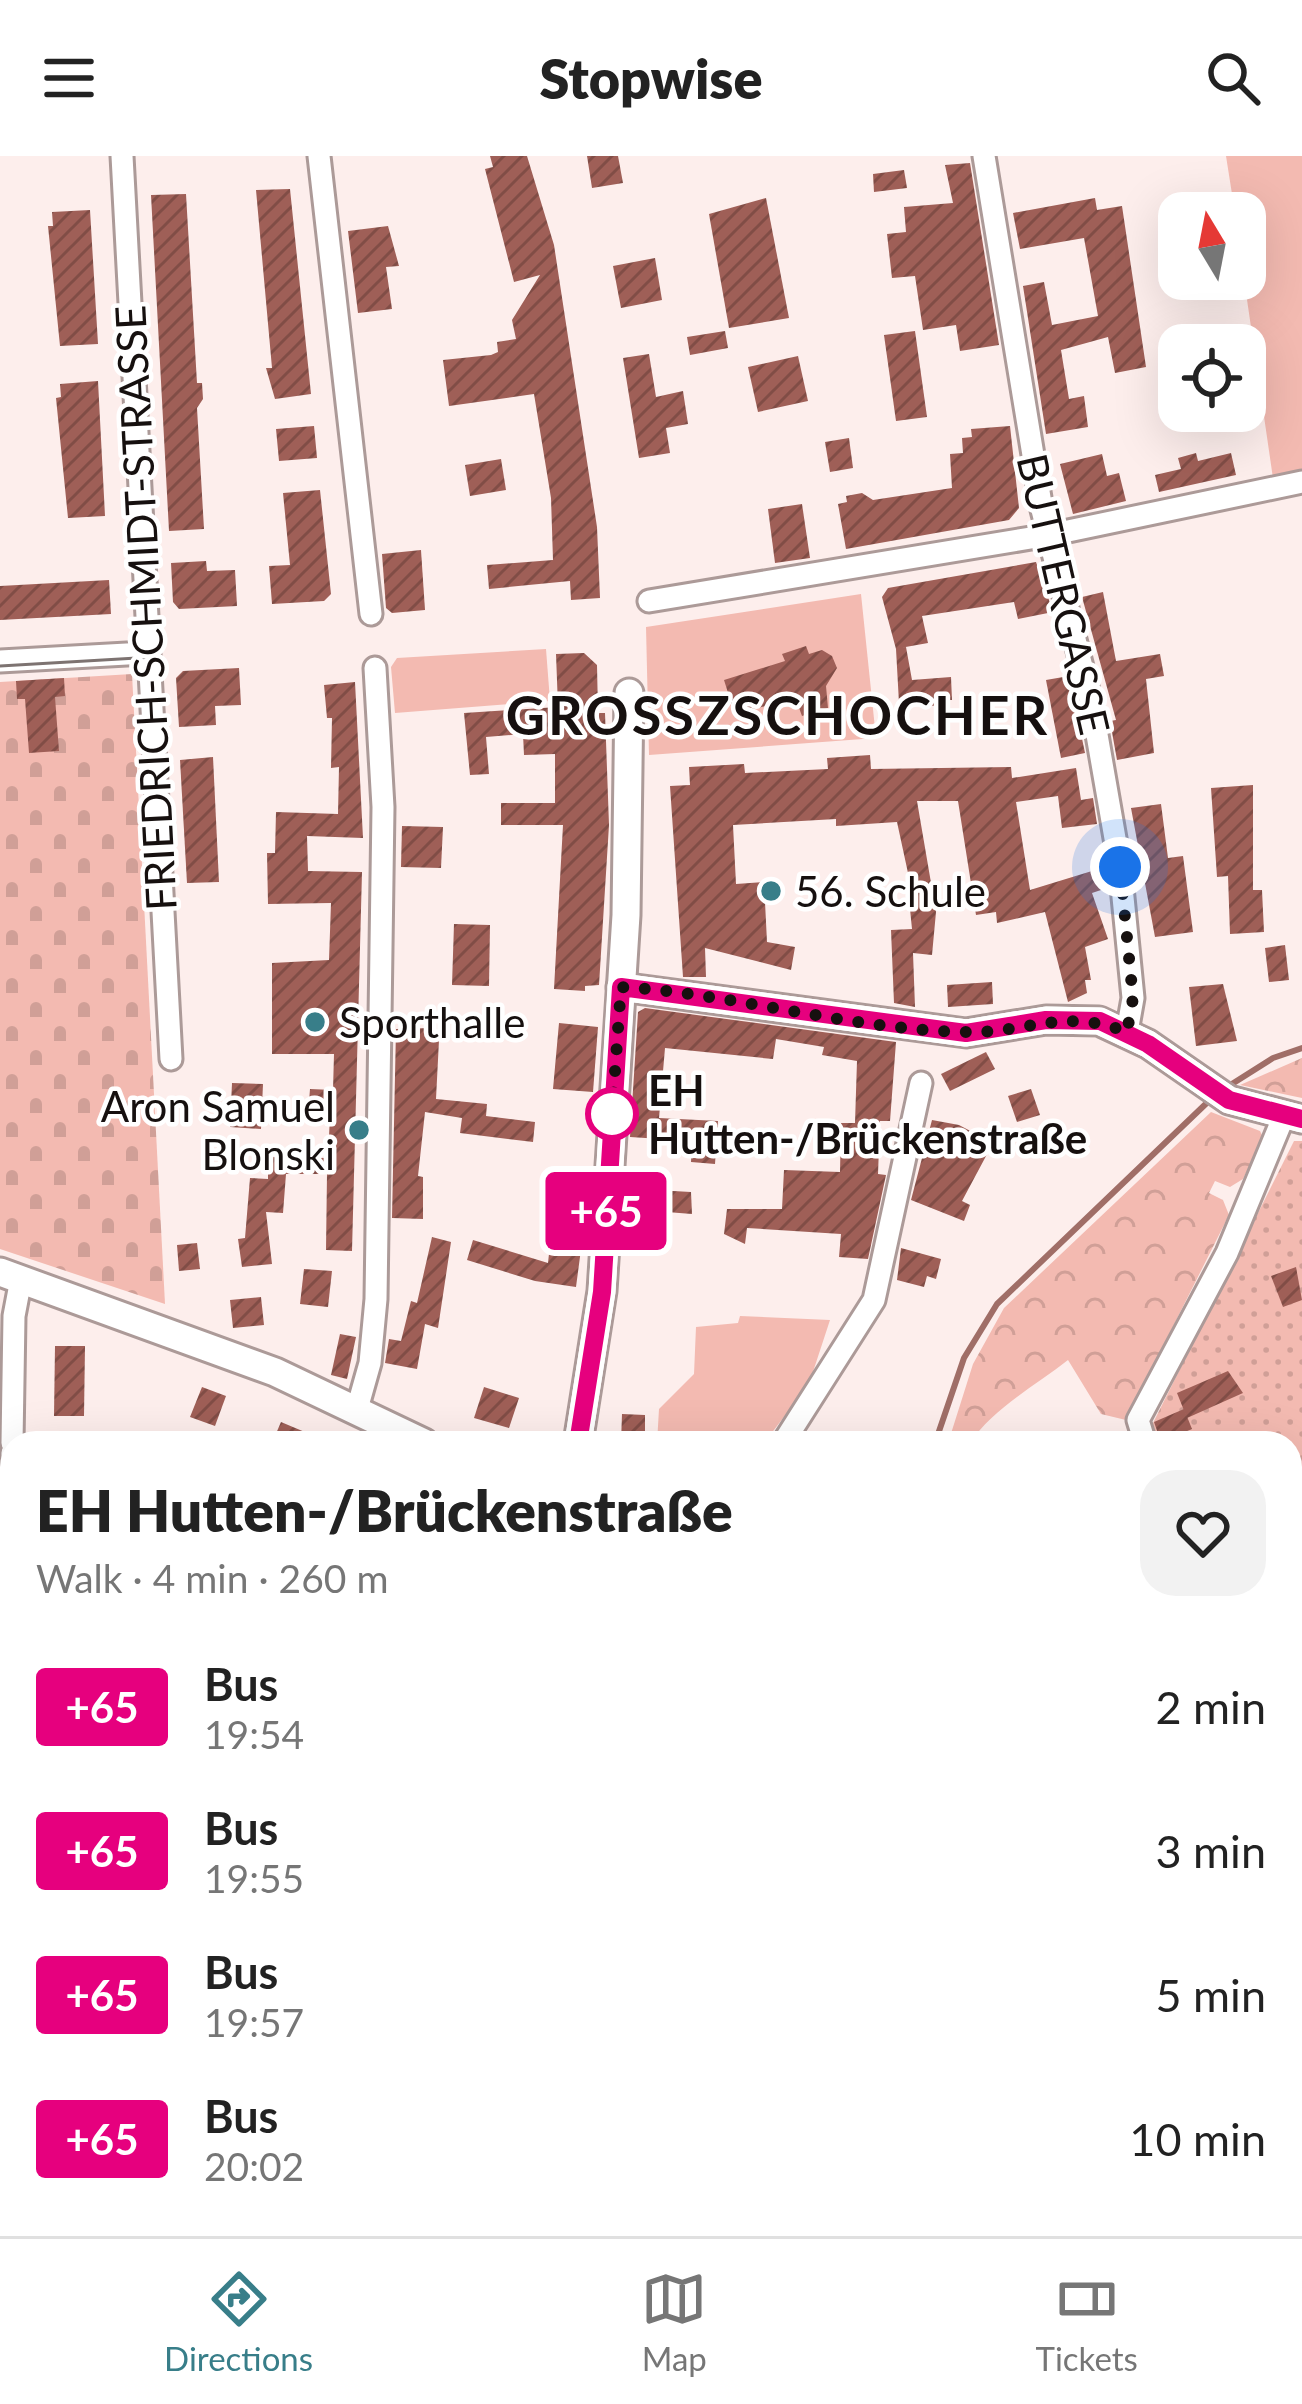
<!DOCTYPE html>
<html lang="en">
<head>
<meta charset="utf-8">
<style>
  :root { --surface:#fff; --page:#f2f2f2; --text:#222; --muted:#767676; --line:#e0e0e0; --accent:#387e89 }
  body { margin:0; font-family:Lato,sans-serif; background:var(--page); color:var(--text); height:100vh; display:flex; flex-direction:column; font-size:45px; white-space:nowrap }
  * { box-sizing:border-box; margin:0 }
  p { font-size:39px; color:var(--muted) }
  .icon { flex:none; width:66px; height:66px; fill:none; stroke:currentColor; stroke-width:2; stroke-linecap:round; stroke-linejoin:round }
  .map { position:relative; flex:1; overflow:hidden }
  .details { position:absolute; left:0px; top:1275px; width:1302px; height:807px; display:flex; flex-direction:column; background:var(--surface); border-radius:36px 36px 0 0; box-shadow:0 12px 48px #0002 }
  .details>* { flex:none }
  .badge { padding:0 24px; border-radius:9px; font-size:42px; line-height:78px }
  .needle { width:78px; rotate:350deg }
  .controls { position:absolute; left:1158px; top:36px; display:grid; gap:24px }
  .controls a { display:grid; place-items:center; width:108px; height:108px; border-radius:24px; background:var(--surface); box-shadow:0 12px 48px #0002; font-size:60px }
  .you { position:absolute; width:60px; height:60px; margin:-30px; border:9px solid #fff; border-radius:50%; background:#1a73e8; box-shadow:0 0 0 18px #1a73e833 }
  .map>.badge { position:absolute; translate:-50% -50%; box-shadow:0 0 0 6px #fff }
  .round { display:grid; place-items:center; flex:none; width:126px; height:126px; border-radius:36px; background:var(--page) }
  .headline { display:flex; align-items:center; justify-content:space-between; height:204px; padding:0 36px }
  h1 { font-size:57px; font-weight:800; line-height:90px }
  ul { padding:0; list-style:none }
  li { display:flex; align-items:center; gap:36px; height:144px; padding:0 36px }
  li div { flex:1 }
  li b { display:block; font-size:45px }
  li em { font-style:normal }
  li .badge { min-width:132px; font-weight:700; text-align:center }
  header { display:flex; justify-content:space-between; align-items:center; height:156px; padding:0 36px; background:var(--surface); font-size:54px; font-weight:800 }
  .tabs { display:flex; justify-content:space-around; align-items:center; height:168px; border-top:3px solid var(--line); background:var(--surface); font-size:33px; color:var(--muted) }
  .tabs a { display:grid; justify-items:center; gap:6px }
  .tabs .active { color:var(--accent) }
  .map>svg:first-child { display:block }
  .grass { fill:url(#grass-dots) }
  .forest { fill:url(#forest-crowns) }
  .cemetery { fill:url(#cemetery-stones) }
  .park { fill:#f3bab1 }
  .water { fill:url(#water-rules); stroke:#a06e67; stroke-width:3 }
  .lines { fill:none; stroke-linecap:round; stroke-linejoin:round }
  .stream { stroke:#a06e67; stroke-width:6 }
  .building { fill:url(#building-hatch) }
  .minor-casing { stroke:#ac9a98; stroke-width:27 }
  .secondary-casing { stroke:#ac9a98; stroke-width:33 }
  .minor { stroke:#fff; stroke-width:21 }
  .secondary { stroke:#fff; stroke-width:27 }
  .tram { stroke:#7d7371; stroke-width:3 }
  .line-casing { stroke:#fff; stroke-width:27 }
  .line { stroke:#e6007e; stroke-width:18 }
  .walk { stroke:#16100f; stroke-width:12; stroke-dasharray:0 21.6 }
  .poi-dot { fill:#387e89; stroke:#fff; stroke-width:4.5 }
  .stop-dot { fill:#fff; stroke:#e6007e; stroke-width:6 }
  .labels { text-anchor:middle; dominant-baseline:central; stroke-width:9; stroke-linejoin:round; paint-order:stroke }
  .street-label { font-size:42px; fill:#16100f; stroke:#fff }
  .poi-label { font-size:42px; fill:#16100f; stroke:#fff; text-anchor:start }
  .stop-label { font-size:42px; font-weight:bold; fill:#16100f; stroke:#fff; text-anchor:start }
  .district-label { font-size:54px; font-weight:bold; letter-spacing:3px; fill:#16100f; stroke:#fff }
</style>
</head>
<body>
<header><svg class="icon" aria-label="menu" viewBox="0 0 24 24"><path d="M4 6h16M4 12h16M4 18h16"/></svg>Stopwise<svg class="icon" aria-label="search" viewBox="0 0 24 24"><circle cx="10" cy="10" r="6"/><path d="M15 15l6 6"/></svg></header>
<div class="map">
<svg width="1302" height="2080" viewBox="0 0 1302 2080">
  <defs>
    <pattern id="grass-dots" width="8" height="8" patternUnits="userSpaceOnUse" patternTransform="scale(3)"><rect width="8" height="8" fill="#f3bab1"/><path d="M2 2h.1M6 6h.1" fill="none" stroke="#d09f97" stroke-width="1.8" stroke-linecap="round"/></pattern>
    <pattern id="forest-crowns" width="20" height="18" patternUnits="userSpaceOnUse" patternTransform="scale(3)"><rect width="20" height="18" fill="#f3bab1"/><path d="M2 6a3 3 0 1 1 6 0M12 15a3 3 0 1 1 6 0" fill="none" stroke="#d09f97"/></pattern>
    <pattern id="cemetery-stones" width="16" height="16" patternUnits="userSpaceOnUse" patternTransform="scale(3)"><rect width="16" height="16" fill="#f3bab1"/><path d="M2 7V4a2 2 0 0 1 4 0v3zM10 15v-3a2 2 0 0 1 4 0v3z" fill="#d09f97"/></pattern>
    <pattern id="water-rules" width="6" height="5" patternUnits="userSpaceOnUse" patternTransform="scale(3)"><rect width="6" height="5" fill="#db968d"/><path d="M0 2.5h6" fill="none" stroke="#bb8078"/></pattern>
    <pattern id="building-hatch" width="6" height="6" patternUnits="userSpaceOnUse" patternTransform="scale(3)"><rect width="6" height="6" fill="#9f5f57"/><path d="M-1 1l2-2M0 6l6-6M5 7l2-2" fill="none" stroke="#814d46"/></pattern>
  </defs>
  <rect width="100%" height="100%" fill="#fdeeec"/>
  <g class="grass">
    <polygon points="1294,985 1302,985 1302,1881 1290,1862 1290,1287 1156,1287 1151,1271"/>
    <polygon points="623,2070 1056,2070 1059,2080 619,2080"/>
  </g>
  <g class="forest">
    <polygon points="1302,902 1302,942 1240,929"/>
    <path d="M 1211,956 L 1260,975 L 1263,981 L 1243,1023 L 1230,1031 L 1215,1025 L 1209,1037 L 1223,1044 L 1229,1059 L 1126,1264 L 1101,1258 L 1068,1204 C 1035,1230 992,1253 970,1287 L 948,1287 L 973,1208 L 1004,1152 Z"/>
  </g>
  <polygon class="cemetery" points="132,518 165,1148 0,1093 0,526"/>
  <g class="park">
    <polygon points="1226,0 1302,0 1302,336 1276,343 1244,123 1245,57 1235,57"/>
    <polygon points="861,438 876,582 649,599 646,471"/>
    <polygon points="546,493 550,545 395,557 391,511 397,502"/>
    <polygon points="740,1160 830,1164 809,1228 764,1287 657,1287 659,1253 694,1218 696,1171 738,1167"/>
    <polygon points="1302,2046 1302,2080 1103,2080 1099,2070 1290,2070 1290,2053"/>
  </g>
  <polygon class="water" points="1290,1938 1302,1962 1302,2046 1290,2053"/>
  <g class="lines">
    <g class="stream">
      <polyline points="1224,933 1273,902 1302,892"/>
      <polyline points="935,1287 964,1202 997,1148 1213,941"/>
      <polyline points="576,2080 579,2070"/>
    </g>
  </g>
  <g class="building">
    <polygon points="490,0 527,0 554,89 597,371 600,442 571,444 570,425 489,433 487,409 553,404 551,342 534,238 449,250 443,204 491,199 498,196 497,186 516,183 512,164 540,119 514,126 485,13 493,11"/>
    <polygon points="587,0 618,0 623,27 592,32"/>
    <polygon points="970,7 999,189 960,195 956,169 923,174 915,120 892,122 887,78 906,76 904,51 953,47 945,9"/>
    <polygon points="904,14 907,32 874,36 873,18"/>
    <polygon points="290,33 311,238 275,243 266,212 272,212 256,34"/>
    <polygon points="186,38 197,227 202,227 203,243 197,252 204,373 169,375 151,39"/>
    <polygon points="766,42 789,162 729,172 709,58"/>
    <polygon points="1095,42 1097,54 1122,50 1146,211 1115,217 1108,181 1061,194 1069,243 1084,240 1088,271 1046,278 1023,130 1044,126 1052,169 1098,160 1084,82 1020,93 1013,57"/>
    <polygon points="90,54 98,188 60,190 48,70 53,70 52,56"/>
    <polygon points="388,70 399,110 386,111 392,153 358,157 348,75"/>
    <polygon points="655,102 662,144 621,152 613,110"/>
    <polygon points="725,175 728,192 690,199 687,181"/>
    <polygon points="915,175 927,261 896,265 884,179"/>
    <polygon points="649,198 656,241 683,235 688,268 666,272 670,297 639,302 623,202"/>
    <polygon points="798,200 808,245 758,256 748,211"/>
    <polygon points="98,225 105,360 68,362 56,242 61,241 60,228"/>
    <polygon points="314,270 317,302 279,305 276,273"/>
    <polygon points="1010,270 1019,352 1009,364 846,393 838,348 847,346 846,340 862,337 873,344 952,332 950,298 963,297 962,282 972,281 971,273"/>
    <polygon points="849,282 853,312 830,316 825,286"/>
    <polygon points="1196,297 1198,305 1231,297 1236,319 1159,336 1155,319 1181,313 1178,302"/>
    <polygon points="1102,298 1107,320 1119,317 1126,345 1073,358 1060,308"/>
    <polygon points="501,303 506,334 470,340 465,309"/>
    <polygon points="320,334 331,438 324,445 272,448 269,410 290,409 283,337"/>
    <polygon points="802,348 810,402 775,407 768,353"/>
    <polygon points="421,394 425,454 392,457 386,452 382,398"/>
    <polygon points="206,405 207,415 235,414 237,450 179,453 173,446 171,407"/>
    <polygon points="1036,406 1053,456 1018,463 1014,446 922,460 928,487 900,492 906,491 912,524 951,521 952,544 935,544 936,550 899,547 896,493 882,441 888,432"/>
    <polygon points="109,424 111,458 0,464 0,430"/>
    <polygon points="1103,436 1116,505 1160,498 1164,520 1146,523 1154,597 1117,604 1110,565 1116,564 1082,441"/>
    <polygon points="806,490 809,498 822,494 832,500 837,512 826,530 828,552 802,560 795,541 735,559 724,524 785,505 782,498"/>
    <polygon points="584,497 597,509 598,557 605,557 609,669 599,829 585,830 585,835 554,833 563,669 501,669 501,647 555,647 555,598 524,599 523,578 486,581 489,618 470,619 464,557 558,551 556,498"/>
    <polygon points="239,512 241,549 215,550 216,569 179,571 176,522 183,515"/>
    <polygon points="1069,520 1085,597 1061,602 1046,524"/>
    <polygon points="64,522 65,540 55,541 59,595 29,597 25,543 17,543 16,525"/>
    <polygon points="355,526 363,682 307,680 308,715 362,716 352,1095 326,1094 327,1018 286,1018 283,1057 266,1056 272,1108 242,1111 238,1083 245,1082 250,1022 268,1023 268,1001 328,1002 330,959 308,958 310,933 333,934 334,898 272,898 272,807 329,804 331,747 268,748 267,697 275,697 276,656 338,658 339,611 331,612 332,562 327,562 324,529"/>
    <polygon points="870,599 871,613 1011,611 1012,622 1076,612 1081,644 1093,642 1097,668 1062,672 1058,640 1016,646 1030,734 1105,711 1107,732 1092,737 1108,783 1085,791 1091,824 1085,824 1087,837 1068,846 1045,756 997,767 996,756 976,759 958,645 917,645 936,756 932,799 913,797 915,851 894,847 891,774 912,773 910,753 916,754 897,666 836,670 836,663 733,669 736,728 764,726 767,786 795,791 791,814 705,792 706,821 683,821 670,630 690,629 689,611 744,608 745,617 828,613 827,602"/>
    <polygon points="213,601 219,726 187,727 180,604"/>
    <polygon points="1253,629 1253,734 1262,734 1264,776 1230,778 1228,720 1217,721 1211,632"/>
    <polygon points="1161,648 1168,702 1183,700 1193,776 1155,781 1131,652"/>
    <polygon points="402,670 443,671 441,712 401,711"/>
    <polygon points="454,768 490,769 489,830 452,829"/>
    <polygon points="1285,789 1289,824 1269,826 1265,792"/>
    <polygon points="992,826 993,848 948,851 947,829"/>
    <polygon points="1223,828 1237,885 1196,890 1189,831"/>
    <polygon points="645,852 896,886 890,965 880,965 878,1018 886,1019 868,1103 839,1101 841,1078 747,1072 745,1088 724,1078 727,1053 782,1053 784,1014 840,1016 841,967 855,967 857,905 822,899 824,891 776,883 773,903 665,892 659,962 718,965 715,1008 691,1006 692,985 630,981 638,856"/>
    <polygon points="559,867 598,871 593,936 553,933"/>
    <polygon points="431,872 430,884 439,884 436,943 487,948 486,960 535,966 533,986 460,977 462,962 425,956 418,1020 423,1021 423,1063 392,1062 396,873"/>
    <polygon points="986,896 995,913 950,935 941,918"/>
    <polygon points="232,927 263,928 261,973 230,971"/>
    <polygon points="1031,933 1040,959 1017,966 1008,940"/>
    <polygon points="932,964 959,969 993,987 962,1045 970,1049 964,1065 911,1044"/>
    <polygon points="545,1029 589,1033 576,1131 535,1125 467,1104 473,1084 548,1107 554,1051 543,1050"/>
    <polygon points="655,1034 691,1036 692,1058 654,1055"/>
    <polygon points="432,1081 451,1086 438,1172 425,1168 417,1213 385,1207 389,1183 401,1185 411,1145 417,1147"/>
    <polygon points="197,1087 200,1113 179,1115 177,1089"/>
    <polygon points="901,1092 941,1103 936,1123 927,1120 924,1131 897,1124"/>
    <polygon points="1296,1111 1302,1144 1283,1151 1271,1120"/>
    <polygon points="304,1113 332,1115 328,1151 300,1148"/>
    <polygon points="261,1141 264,1169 233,1172 230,1144"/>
    <polygon points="340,1178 356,1181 347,1223 331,1219"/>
    <polygon points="55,1190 85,1190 84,1260 54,1260"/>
    <polygon points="1228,1215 1243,1237 1187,1262 1177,1237"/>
    <polygon points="202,1231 226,1240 215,1270 190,1261"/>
    <polygon points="484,1231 519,1242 509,1272 474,1262"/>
    <polygon points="1184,1253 1192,1273 1161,1286 1154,1266"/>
    <polygon points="622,1258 645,1259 645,1287 621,1287"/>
    <polygon points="281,1266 331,1287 272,1287"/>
  </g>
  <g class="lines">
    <defs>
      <g id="minor">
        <polyline points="122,0 171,903"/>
        <polyline points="319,0 371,458"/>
        <polyline points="984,0 1042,354 1092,550 1120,711 1133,842 1127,876"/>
        <polyline points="649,445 1049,379 1302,326"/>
        <polyline points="0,505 145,497"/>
        <polyline points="357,1253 370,1207 376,1143 383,651 375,512"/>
        <polyline points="12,1287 14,1160 21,1123"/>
        <polyline points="783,1287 874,1144 921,927"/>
        <polyline points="1145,1287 1138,1264 1227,1097 1283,962"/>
        <polyline points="0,1764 6,1751 12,1297"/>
        <polyline points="0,1986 12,1987"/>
        <polyline points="744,2070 792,2080"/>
        <polyline points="328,2080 334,2070"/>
      </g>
      <g id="secondary">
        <polyline points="621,831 966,877 1046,864 1099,865 1148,888 1229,944 1302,963"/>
        <polyline points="0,1116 275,1216 424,1287"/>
        <polyline points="578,1287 602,1135 626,759 629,537"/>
        <polyline points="113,2080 119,2070"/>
      </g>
    </defs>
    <use href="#minor" class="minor-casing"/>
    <use href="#secondary" class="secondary-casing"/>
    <use href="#minor" class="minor"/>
    <use href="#secondary" class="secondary"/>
    <polyline class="tram" points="0,510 154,501"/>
  </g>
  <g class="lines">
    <defs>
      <polyline id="line" points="578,1287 602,1136 621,831 966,877 1046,864 1100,865 1148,888 1229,944 1302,963"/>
    </defs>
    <use href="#line" class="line-casing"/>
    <use href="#line" class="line"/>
    <path class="walk" d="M 612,958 L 621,831 C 735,838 849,873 963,876 C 1026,878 1062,851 1127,876 L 1133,842 L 1120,711"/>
  </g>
  <g class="poi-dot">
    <circle cx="771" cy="735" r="12"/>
    <circle cx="315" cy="866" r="12"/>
    <circle cx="359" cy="974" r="12"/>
  </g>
  <circle class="stop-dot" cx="612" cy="958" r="24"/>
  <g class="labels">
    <g class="street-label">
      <text transform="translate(1064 438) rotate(77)">BUTTERGASSE</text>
      <text transform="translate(145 452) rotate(-93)">FRIEDRICH-SCHMIDT-STRASSE</text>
    </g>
    <g class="poi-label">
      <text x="795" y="735">56. Schule</text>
      <text x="339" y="866">Sporthalle</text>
      <text x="335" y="950" text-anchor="end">Aron Samuel<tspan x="335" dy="48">Blonski</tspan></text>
    </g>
    <g class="stop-label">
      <text x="648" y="934">EH<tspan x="648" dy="48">Hutten-/Brückenstraße</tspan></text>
    </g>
    <g class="district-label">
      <text x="778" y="558">GROSSZSCHOCHER</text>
    </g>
  </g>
</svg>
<div class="controls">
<a><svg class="needle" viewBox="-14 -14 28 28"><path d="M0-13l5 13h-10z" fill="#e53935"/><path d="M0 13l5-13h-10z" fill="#767676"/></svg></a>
<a><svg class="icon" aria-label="locate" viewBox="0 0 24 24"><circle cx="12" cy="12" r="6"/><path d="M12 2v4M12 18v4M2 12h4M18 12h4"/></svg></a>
</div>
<div class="you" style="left:1120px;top:711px"></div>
<b class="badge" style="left:606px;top:1055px;background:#e6007e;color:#fff">+65</b>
<section class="details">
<div class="headline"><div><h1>EH Hutten-/Brückenstraße</h1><p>Walk · 4 min · 260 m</p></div><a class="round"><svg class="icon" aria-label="heart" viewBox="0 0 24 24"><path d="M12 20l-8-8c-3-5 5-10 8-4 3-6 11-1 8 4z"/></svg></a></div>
<ul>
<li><span class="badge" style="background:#e6007e;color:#fff">+65</span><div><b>Bus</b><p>19:54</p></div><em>2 min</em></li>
<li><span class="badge" style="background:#e6007e;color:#fff">+65</span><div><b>Bus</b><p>19:55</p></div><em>3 min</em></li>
<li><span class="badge" style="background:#e6007e;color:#fff">+65</span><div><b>Bus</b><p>19:57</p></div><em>5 min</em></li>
<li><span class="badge" style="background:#e6007e;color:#fff">+65</span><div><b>Bus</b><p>20:02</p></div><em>10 min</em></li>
</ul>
</section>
</div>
<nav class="tabs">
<a class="active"><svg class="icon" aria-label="directions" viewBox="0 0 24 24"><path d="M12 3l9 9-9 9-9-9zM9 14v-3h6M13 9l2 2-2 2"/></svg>Directions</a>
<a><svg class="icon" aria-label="map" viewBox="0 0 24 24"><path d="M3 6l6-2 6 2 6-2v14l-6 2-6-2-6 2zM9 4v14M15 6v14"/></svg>Map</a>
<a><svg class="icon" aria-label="tickets" viewBox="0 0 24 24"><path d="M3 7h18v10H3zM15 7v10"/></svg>Tickets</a>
</nav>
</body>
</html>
